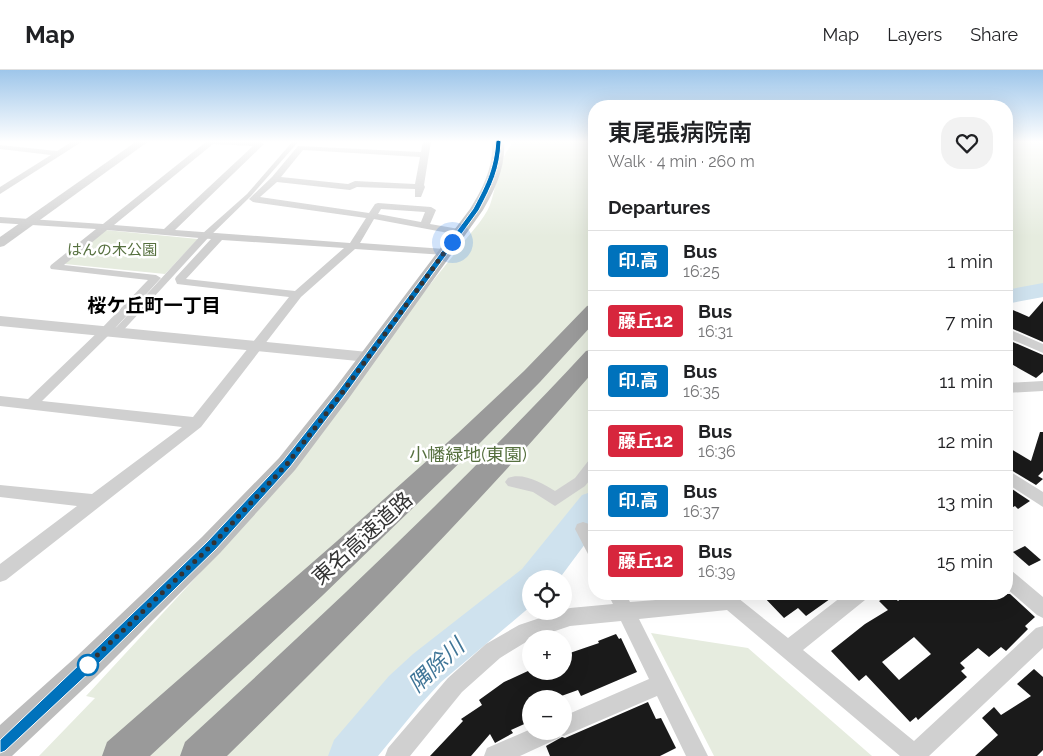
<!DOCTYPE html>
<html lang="en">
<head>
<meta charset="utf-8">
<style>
  :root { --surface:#fff; --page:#f2f2f2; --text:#202124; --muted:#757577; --line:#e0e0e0 }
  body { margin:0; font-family:Raleway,"Noto Sans JP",sans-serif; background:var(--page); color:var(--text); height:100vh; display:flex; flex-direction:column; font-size:19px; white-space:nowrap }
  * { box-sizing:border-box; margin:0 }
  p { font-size:16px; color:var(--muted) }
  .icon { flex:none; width:28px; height:28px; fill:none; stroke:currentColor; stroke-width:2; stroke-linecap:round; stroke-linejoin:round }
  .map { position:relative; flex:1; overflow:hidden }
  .side { position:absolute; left:588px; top:30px; width:425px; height:500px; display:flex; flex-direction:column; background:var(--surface); border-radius:20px; box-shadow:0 5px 20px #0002 }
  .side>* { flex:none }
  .badge { padding:0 10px; border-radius:4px; font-size:18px; line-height:32px }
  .fabs { position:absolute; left:522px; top:500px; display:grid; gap:10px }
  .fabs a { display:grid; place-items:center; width:50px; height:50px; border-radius:50%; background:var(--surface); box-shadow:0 5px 20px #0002; font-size:25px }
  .you { position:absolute; width:25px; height:25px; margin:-12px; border:4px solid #fff; border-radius:50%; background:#1a73e8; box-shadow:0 0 0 8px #1a73e833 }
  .map>.badge { position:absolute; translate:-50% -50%; box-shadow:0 0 0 2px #fff }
  h2 { padding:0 20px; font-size:19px; line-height:45px }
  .round { display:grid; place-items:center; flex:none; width:52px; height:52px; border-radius:20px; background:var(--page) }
  .summary { display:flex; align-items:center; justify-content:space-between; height:85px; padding:0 20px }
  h1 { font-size:24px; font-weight:600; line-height:38px }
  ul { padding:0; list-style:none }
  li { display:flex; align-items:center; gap:15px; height:60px; padding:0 20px; border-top:1px solid var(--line) }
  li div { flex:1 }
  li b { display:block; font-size:19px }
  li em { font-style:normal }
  li .badge { min-width:55px; font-weight:700; text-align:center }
  header { display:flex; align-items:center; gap:30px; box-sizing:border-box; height:70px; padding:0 25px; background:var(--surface); border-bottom:1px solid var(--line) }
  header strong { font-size:24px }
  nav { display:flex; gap:28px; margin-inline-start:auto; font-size:18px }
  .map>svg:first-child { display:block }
  .green { fill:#e6ecdf }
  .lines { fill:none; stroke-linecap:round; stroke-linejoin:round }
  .river { fill:#cfe2ee; fill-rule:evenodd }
  .building { fill:#1a1a1a; fill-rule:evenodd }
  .pedestrian { fill:#d0d0d0; fill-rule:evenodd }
  .minor { fill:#d0d0d0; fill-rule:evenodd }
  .tertiary { fill:#d0d0d0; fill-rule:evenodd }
  .secondary { fill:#bdbdbd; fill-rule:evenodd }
  .motorway { fill:#9a9a9a; fill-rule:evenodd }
  .line { fill:#0072bc; stroke:#fff }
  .walk { stroke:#333; stroke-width:5; stroke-dasharray:0 9 }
  .stop-dot { fill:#fff; stroke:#0072bc; stroke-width:2.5 }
  .labels { text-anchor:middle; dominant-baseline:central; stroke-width:5; stroke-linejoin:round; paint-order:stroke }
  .far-park-label { font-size:15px; fill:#56703f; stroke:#fff }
  .park-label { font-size:18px; fill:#56703f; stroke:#fff }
  .neighbourhood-label { font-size:19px; font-weight:bold; fill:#000; stroke:#fff }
  .near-street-label { font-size:21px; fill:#333; stroke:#fff }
  .near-water-label { font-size:22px; font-style:italic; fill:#3f7597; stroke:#fff }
</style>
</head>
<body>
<header>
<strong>Map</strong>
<nav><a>Map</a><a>Layers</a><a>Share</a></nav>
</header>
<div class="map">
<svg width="1043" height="686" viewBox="0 0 1043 686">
  <rect width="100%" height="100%" fill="#fff"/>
  <g class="green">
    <path d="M 510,71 L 594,71 L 594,422 L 517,518 L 405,613 L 344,686 L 39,686 L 95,628 L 86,626 L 199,504 L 460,177 C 469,164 484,150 490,135 C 497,115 498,92 511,75 Z"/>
    <polygon points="1006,71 1043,71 1043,216 1031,221 1006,225"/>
    <polygon points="105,160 198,169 165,204 65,194"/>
    <polygon points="651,563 748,578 872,686 714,686"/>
  </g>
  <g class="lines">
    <g class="river">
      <polygon points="1043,213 1043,227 1006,234 1006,220"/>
      <polygon points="594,421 594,462 559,509 531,509 531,536 441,612 419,636 378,686 328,686 334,670 389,606 413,584 522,499 582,425"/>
    </g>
  </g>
  <g class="building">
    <polygon points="1043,231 1043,272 1006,256 1006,237 1029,247"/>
    <polygon points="1006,269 1043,285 1043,302 1036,308 1006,291"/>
    <polygon points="1040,362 1043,362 1043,401 1038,406 1043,409 1036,415 1006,397 1006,376 1031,391"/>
    <polygon points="1006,415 1030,431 1018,439 1015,436 1006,441"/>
    <polygon points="1025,476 1041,490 1029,496 1013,482"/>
    <polygon points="761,524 837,524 806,546 798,538 784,548"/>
    <path d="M 891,524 L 898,531 L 907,524 L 1010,524 L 1035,547 L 1025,556 L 1028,559 L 1006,581 L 1001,577 L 989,587 L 978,578 L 960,593 L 965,598 L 961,601 L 967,607 L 918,650 L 916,647 L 910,652 L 866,605 L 859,611 L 831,581 L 865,554 L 888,540 L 879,531 ZM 914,567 L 931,584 L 899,610 L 882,592 Z"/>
    <polygon points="616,564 619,569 621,568 637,602 581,626 578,620 553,629 531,629 531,651 511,660 513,663 495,673 490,664 471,686 430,686 463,651 461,649 482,635 479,630 504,612 528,601 564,601 564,585 599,573 598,571"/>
    <polygon points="1034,599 1043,607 1043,680 1037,686 975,686 998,665 982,648 994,637 1001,645 1031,626 1017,614"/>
    <polygon points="648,632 656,649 661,648 676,678 660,686 550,686 546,676 562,667 565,668"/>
  </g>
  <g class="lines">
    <polygon class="pedestrian" points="293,71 299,71 251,126 208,168 119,265 113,265 112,263 113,261 202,164 247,124"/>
    <g class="minor">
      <polygon points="73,71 83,71 0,124 0,117 51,85 0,79 0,75 57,81"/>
      <path d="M 207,71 L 260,72 L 264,74 L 175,160 L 350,173 L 366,148 L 253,132 L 249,129 L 272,107 L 298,76 L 421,82 L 423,71 L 431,71 L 424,115 L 425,117 L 421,127 L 415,127 L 415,119 L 357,117 L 350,120 L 277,112 L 260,127 L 369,143 L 375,134 L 378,133 L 431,137 L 436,140 L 430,154 L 459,159 L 464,162 L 459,165 L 374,149 L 360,173 L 445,179 L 450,182 L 445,185 L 355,179 L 301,227 L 201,357 L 6,510 L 0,512 L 0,494 L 77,436 L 0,427 L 0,415 L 92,424 L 182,357 L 0,336 L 0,326 L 28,329 L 101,259 L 148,210 L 51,199 L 50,197 L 51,195 L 96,159 L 0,153 L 0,147 L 103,154 ZM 213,74 L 253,76 L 164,159 L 114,155 ZM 303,80 L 420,87 L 415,114 L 355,111 L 348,114 L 281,107 ZM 381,139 L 425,142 L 421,152 L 378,144 ZM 107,160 L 211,169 L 176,207 L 175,209 L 177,214 L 289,227 L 193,347 L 42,331 L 109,265 L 161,208 L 156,205 L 64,195 ZM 222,170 L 344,178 L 295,221 L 186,209 Z"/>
      <polygon points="1006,258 1043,274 1043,283 1006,267"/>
      <polygon points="1043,311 1043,321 1006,323 1006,313"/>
      <path d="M 594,388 L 594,405 L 585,416 L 555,436 L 533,422 L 508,416 L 505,412 L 508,408 C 523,402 542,413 555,421 L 575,408 L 589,390 Z"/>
      <polygon points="1006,399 1043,422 1043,437 1006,413"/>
      <polygon points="583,452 589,454 594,463 594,486 588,484 575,459 577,454"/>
      <polygon points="1006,499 1012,501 1043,527 1043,548 1037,545 1006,518"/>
      <polygon points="608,524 626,524 630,532 733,524 788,568 845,524 868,524 865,530 803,580 914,671 1036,558 1043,556 1043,578 929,686 900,686 727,540 639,549 708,686 686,686 657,626 564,666 561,665 559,668 520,686 484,686 487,678 531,659 531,661 564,661 564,646 649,609 621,551 570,556 531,569 500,588 462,622 410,686 385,686 388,678 448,608 486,574 519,555 570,538 613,534"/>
    </g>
    <g class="tertiary">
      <polygon points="137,71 149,71 4,176 0,177 0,167"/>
      <polygon points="0,246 368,282 374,283 376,287 374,291 368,292 0,256"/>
    </g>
    <path class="secondary" d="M 492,71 L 504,71 C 506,97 495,119 483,140 L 349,328 L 295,400 L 220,483 L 97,606 L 12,686 L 0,686 L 0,655 L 77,586 L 202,467 L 279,388 L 335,318 L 470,139 C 483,118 494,96 492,71 Z"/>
    <g class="motorway">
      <polygon points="594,234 594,253 540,312 476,377 322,526 150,686 102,686 107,672 337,471 458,363 524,301 587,236"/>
      <path d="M 594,279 L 594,301 C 478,435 354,562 227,686 L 180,686 L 185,672 C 323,545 459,418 586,281 Z"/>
    </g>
  </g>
  <linearGradient id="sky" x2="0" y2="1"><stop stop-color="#9ec6ea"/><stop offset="0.43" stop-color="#fff"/><stop offset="1" stop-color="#fff" stop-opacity="0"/></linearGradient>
  <rect width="1043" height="167" fill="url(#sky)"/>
  <path class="line" d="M 498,70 L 501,71 C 500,99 492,115 479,140 L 345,325 L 290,397 L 216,479 L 91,601 L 5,681 L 0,683 L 0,670 L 82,592 L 207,472 L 283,391 L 339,320 L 473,139 C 486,115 494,99 496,71 Z"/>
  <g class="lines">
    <polyline class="walk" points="88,595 86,596 212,475 287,394 342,323 452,172"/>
  </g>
  <circle class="stop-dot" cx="88" cy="595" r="10"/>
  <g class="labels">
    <g class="far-park-label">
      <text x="112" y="180">はんの木公園</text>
    </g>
    <g class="park-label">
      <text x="468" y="384">小幡緑地(東園)</text>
    </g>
    <g class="neighbourhood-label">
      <text x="154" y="235">桜ケ丘町一丁目</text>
    </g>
    <g class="near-street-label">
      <text transform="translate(362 468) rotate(-42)">東名高速道路</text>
    </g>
    <g class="near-water-label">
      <text transform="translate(436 595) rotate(-43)">隅除川</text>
    </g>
  </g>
</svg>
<div class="fabs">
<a><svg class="icon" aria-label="locate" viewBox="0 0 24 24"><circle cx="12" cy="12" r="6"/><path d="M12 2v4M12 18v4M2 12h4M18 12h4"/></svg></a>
<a>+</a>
<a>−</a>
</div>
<div class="you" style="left:452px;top:172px"></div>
<section class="side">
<div class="summary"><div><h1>東尾張病院南</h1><p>Walk · 4 min · 260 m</p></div><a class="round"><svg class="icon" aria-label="heart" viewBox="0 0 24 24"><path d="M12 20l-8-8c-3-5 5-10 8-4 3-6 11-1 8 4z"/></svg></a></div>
<h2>Departures</h2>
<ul>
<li><span class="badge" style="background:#0072bc;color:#fff">印.高</span><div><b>Bus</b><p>16:25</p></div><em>1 min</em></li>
<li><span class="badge" style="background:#d7263d;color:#fff">藤丘12</span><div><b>Bus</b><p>16:31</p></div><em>7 min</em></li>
<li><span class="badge" style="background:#0072bc;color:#fff">印.高</span><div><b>Bus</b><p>16:35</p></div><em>11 min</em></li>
<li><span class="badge" style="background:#d7263d;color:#fff">藤丘12</span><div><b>Bus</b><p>16:36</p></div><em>12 min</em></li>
<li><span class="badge" style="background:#0072bc;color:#fff">印.高</span><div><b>Bus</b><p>16:37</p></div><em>13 min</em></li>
<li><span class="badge" style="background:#d7263d;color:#fff">藤丘12</span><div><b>Bus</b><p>16:39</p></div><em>15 min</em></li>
</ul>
</section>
</div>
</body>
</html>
